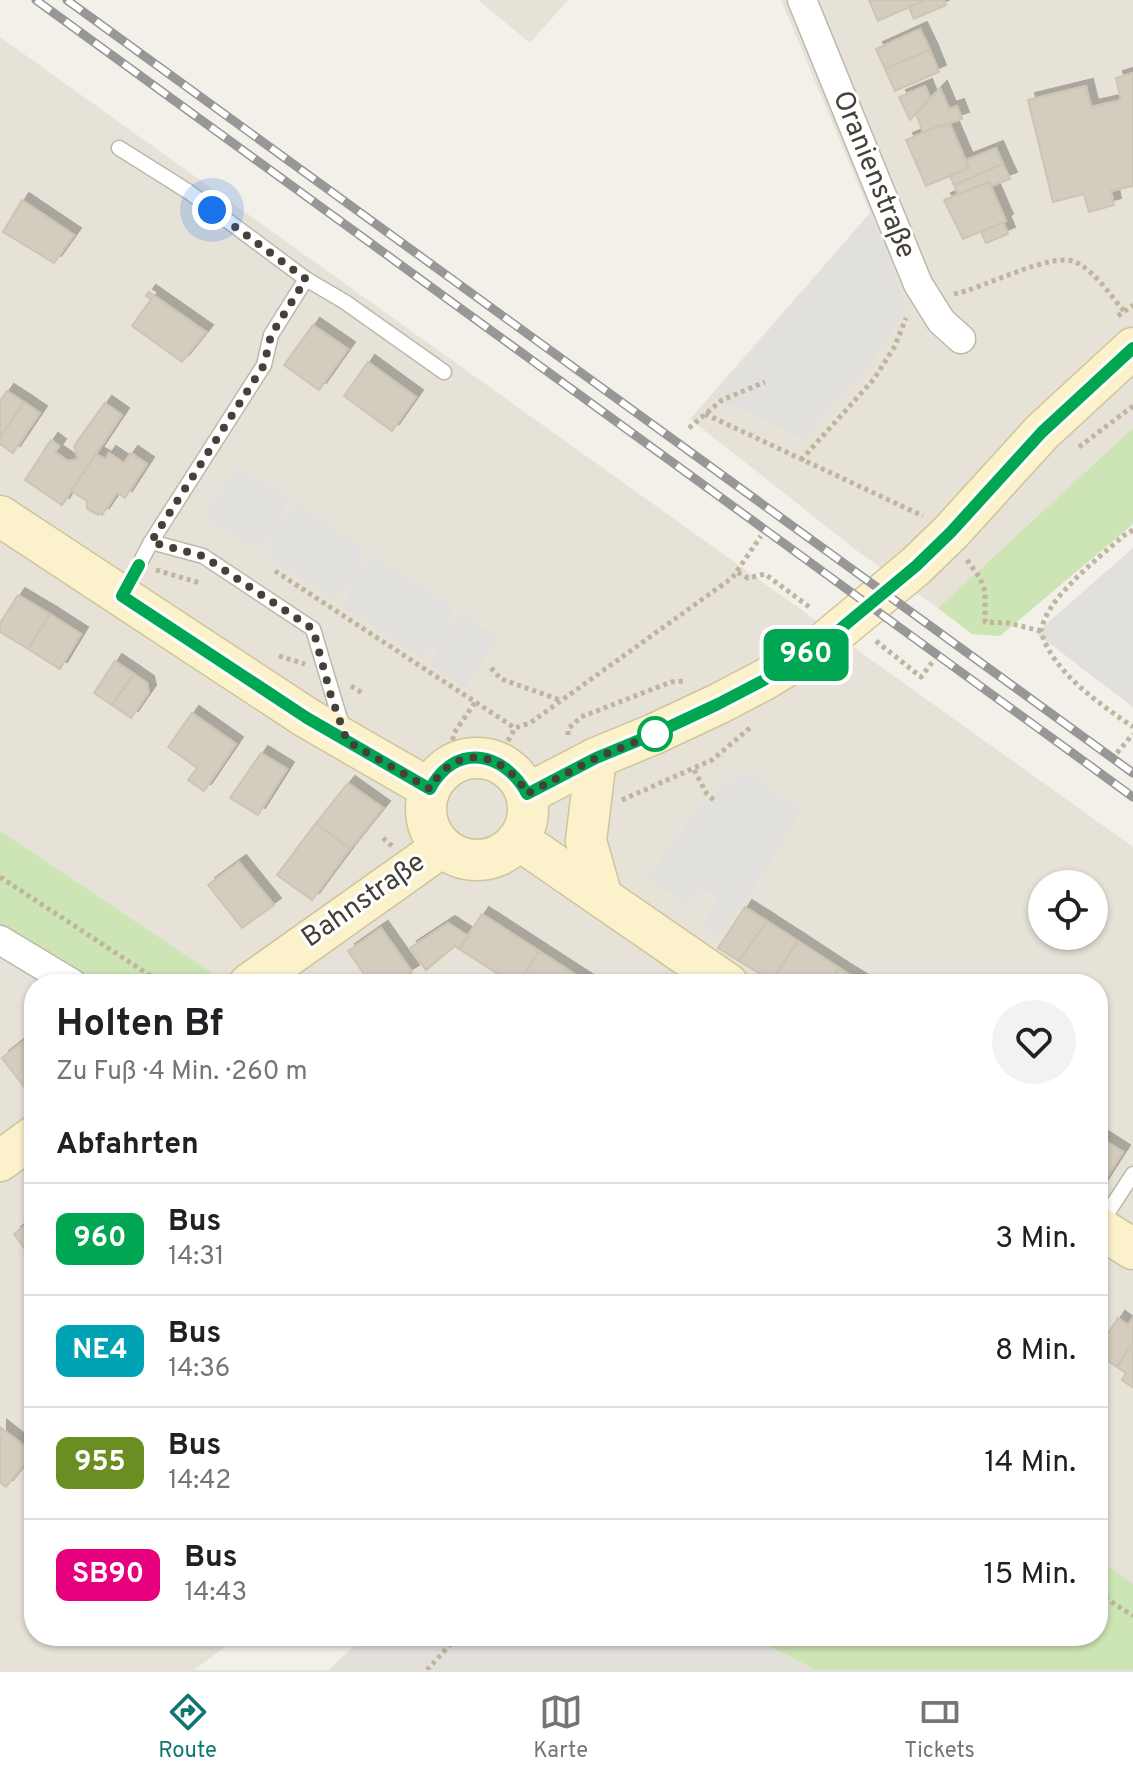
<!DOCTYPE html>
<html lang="de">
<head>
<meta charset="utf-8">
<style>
  :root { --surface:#fff; --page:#f2f2f2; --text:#202124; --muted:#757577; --line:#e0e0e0; --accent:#0f766e }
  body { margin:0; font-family:Overpass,sans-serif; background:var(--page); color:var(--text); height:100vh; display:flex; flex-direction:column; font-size:30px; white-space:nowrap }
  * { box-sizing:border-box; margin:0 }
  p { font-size:26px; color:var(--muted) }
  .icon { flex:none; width:44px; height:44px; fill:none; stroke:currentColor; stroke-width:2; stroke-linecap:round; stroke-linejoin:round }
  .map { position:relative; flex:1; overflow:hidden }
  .details { position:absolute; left:24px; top:974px; width:1084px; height:672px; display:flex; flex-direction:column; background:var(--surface); border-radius:32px; box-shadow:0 2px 6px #0004 }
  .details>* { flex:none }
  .badge { padding:0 16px; border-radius:12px; font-size:28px; line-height:52px }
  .fabs { position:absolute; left:1028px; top:870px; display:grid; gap:16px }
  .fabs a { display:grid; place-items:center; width:80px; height:80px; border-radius:50%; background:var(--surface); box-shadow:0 2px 6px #0004; font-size:40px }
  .you { position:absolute; width:40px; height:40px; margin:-20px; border:6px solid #fff; border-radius:50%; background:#1a73e8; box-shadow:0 0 0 12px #1a73e833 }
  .map>.badge { position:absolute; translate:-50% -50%; box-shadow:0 0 0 4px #fff }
  h2 { padding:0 32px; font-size:30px; line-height:72px }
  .round { display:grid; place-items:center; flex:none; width:84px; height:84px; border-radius:42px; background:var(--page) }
  .overview { display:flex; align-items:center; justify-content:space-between; height:136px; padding:0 32px }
  h1 { font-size:38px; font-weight:700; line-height:60px }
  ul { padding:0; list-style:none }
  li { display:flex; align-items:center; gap:24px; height:112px; padding:0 32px; border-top:2px solid var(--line) }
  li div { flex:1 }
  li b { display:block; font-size:30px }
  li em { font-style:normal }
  li .badge { min-width:88px; font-weight:700; text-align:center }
  .dock { display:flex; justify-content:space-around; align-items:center; height:112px; border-top:2px solid var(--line); background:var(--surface); font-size:22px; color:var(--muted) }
  .dock a { display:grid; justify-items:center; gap:4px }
  .dock .active { color:var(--accent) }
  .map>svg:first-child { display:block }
  .residential { fill:#e7e2d7; fill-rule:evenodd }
  .industrial { fill:#e3dfda }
  .green { fill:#cde4b4 }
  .parking { fill:#e2e0dd }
  .building { fill:#d4ccbf; stroke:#cec4b2; stroke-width:2; filter:url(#shadow) }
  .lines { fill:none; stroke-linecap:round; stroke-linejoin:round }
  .lane-casing { stroke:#beb8ac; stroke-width:17 }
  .street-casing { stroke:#beb8ac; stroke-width:31 }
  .secondary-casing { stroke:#cfc49b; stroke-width:43 }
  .path { stroke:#bfb49e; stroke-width:5; stroke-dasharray:4 4; stroke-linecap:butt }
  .lane { stroke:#fff; stroke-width:14 }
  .street { stroke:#fff; stroke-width:28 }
  .secondary { stroke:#fbf1cb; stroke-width:40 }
  .rail-casing { stroke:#979797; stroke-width:9 }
  .rail { stroke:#fff; stroke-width:6; stroke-dasharray:18; stroke-linecap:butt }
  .line-casing { stroke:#fff; stroke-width:18 }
  .line { stroke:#00a651; stroke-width:12 }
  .walk { stroke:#464138; stroke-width:8; stroke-dasharray:0 14.4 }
  .stop-dot { fill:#fff; stroke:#00a651; stroke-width:4 }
  .labels { text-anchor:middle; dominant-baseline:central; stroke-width:6; stroke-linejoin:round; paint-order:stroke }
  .street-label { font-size:28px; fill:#464138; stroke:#fff }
</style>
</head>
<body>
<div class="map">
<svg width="1133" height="1670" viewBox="0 0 1133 1670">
  <defs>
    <filter id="shadow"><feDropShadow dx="7" dy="-7" stdDeviation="0" flood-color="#0004"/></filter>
  </defs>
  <rect width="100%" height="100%" fill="#f3f0e9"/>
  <g class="residential">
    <polygon points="478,0 568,0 530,43"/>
    <polygon points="781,0 1133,0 1133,428 938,608 860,553 690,419 870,213"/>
    <path d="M 0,37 L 1133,847 L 1133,1589 L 1098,1566 L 1098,984 L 201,984 L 0,854 ZM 1042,884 L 1094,884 L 1094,936 L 1042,936 Z"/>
    <polygon points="0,901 154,984 34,984 34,1636 240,1636 194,1670 0,1670"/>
  </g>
  <polygon class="industrial" points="364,1636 752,1636 815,1670 329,1670"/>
  <g class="green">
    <polygon points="1133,428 1133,524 1000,636 972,634 938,608"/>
    <polygon points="0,831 212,973 192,984 83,984 0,931"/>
    <polygon points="1098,1559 1133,1584 1133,1670 815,1670 752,1636 1098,1636"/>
  </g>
  <g class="parking">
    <polygon points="870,213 885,246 905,310 870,366 804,439 714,397"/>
    <polygon points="237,465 290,499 280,515 286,520 297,503 367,549 357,564 364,570 375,555 455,607 445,623 452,628 462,613 498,637 465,688 428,663 437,649 431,644 421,658 342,606 352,591 343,586 334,600 265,555 275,541 266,535 256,549 203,515"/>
    <polygon points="1133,548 1133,707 1036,633"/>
    <polygon points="744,770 803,811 720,938 701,926 717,898 701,888 688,906 647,878 703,802"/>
  </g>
  <g class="building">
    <polygon points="869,0 922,0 923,1 878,21"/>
    <polygon points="944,0 946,5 914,19 909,7 925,0"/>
    <polygon points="920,29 930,50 885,69 876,49"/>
    <polygon points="930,50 939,72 895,91 885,69"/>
    <polygon points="1133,73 1133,186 1111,191 1114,205 1089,212 1084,194 1053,202 1028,100 1086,86 1091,107 1121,100 1116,78"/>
    <polygon points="925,86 930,98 910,120 899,97"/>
    <polygon points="940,88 949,109 957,106 962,119 923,132 916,114"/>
    <polygon points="950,124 969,168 926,186 906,140 941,125 942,127"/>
    <polygon points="996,148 1003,164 954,185 950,176 969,168 966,160"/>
    <polygon points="1003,164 1010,179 991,186 989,182 958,194 954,185"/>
    <polygon points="989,182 1006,221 963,239 944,200"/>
    <polygon points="22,200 74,235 54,263 3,232"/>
    <polygon points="1003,222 1008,234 986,243 981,232"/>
    <polygon points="149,292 206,332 182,362 132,326 151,299 146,296"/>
    <polygon points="313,325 348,349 319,390 284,365"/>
    <polygon points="368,362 416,397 392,431 344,396"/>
    <polygon points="7,391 24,402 0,438 0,401"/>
    <polygon points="24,402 40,413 13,453 0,444 0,438"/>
    <polygon points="105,403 122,415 62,505 25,480 51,440 59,446 55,452 68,461 78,459 74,446"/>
    <polygon points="109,453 124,463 131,453 147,464 125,498 117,493 102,515 99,513 98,515 87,509 87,501 71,491 96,454 105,459"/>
    <polygon points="18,595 50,614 28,649 0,632 0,623"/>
    <polygon points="50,614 81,634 60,669 28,649"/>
    <polygon points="115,661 134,674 112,705 94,693"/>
    <polygon points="134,674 147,683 149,692 131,718 112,705"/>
    <polygon points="192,713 236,744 204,791 188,780 197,768 168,747"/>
    <polygon points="261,753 287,769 258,815 230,798"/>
    <polygon points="348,783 383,808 350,849 316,823"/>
    <polygon points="316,823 350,849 312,900 277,875"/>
    <polygon points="239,862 274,905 242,928 208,885"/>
    <polygon points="745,907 767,921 739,961 718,948"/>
    <polygon points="482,914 539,951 518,984 514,984 459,949"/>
    <polygon points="767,921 798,941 772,981 739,961"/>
    <polygon points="448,923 468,936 459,949 455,946 426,970 410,948"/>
    <polygon points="381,928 412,972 392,984 371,984 348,951"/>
    <polygon points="798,941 839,968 828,984 776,984 772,981"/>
    <polygon points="539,951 590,984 518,984"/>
    <polygon points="839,968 865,984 828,984"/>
    <polygon points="34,1034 34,1063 20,1044"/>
    <polygon points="20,1044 34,1063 34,1082 25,1088 2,1058"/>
    <polygon points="1098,1136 1123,1152 1101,1186 1098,1184"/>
    <polygon points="34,1219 34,1262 14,1234"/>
    <polygon points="1118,1318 1128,1325 1133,1318 1133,1342 1117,1367 1107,1360 1102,1367 1098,1364 1098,1348"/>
    <polygon points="1133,1342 1133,1386 1132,1387 1122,1380 1126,1373 1117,1367"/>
    <polygon points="0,1427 33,1453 6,1487 0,1482"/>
  </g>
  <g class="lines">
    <defs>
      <g id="lane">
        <polyline points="119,148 189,192 306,279 271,335 264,365 151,542"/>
        <polyline points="306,279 345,302 444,372"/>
        <polyline points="124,593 151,542 203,556 313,629 343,729"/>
        <polyline points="1099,1226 1133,1174"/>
      </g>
      <g id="street">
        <polyline points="802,0 918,284 941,321 961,339"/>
        <polyline points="0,940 73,984"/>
      </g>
      <g id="secondary">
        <polyline points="0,516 307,718 430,789"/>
        <circle cx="477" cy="809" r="51"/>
        <polyline points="596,758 586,841 602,897"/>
        <polyline points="527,794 596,758 654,734 718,704 764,680 821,645 916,566 951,532 1042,432 1133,348"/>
        <polyline points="519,840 728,984"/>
        <polyline points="249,984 442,847"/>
        <polyline points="0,1161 34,1136"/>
        <polyline points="1098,1227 1133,1249"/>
      </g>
    </defs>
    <use href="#lane" class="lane-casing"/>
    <use href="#street" class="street-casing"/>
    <use href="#secondary" class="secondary-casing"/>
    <g class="path">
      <path d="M 954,294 C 982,289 1052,251 1075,262 C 1095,271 1110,295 1124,311"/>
      <polyline points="1118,316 1133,305"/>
      <polyline points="705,414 923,516"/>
      <polyline points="689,428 722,400 765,382"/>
      <polyline points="1079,447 1133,406"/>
      <polyline points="801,460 874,379 895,346 906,318"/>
      <path d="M 1133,530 L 1123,536 C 1097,560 1047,597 1041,631 C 1052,672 1100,704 1133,727"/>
      <polyline points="967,560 980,578 985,591 985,622 1008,623 1041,631"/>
      <polyline points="156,570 200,583"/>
      <polyline points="275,571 515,728"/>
      <polyline points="737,571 761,536"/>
      <polyline points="876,641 921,677 934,660"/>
      <polyline points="279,656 305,664"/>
      <polyline points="491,668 501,679 560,700"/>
      <polyline points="351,686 364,694"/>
      <polyline points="568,735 568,729 581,717 671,682 684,681"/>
      <polyline points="451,748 454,733 476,701"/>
      <polyline points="504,748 515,728 530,723 732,578 737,572 748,578 765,574 812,609"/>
      <polyline points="1117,753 1133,734"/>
      <polyline points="694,770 707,794 716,802"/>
      <polyline points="622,800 712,760 751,727"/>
      <polyline points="383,838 392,846"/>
      <polyline points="0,877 163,984"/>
      <polyline points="1098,1593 1133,1616"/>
      <polyline points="427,1670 458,1636"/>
    </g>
    <use href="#lane" class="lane"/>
    <use href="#street" class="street"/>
    <use href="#secondary" class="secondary"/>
    <defs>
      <g id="rail">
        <polyline points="36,0 1133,797"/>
        <polyline points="67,0 1133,773"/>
      </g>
    </defs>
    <use href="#rail" class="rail-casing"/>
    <use href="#rail" class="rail"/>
  </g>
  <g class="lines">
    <defs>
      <path id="line" d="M 139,565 L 122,596 L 307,718 L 430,789 C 455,742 504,751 527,794 L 596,758 L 654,734 L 718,704 L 764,680 L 821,645 L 916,566 L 951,532 L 1042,432 L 1133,348"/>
    </defs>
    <use href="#line" class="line-casing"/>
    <use href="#line" class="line"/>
    <path class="walk" d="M 212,210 L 306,279 L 271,335 L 264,365 L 151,542 L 203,556 L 313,629 L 331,696 L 347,741 L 430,789 C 455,742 504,751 527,794 L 596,758 L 655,734"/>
  </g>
  <circle class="stop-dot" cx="655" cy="734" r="16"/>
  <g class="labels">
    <g class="street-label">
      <text transform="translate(873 175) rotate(68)">Oranienstraße</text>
      <text transform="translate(364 901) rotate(-35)">Bahnstraße</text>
    </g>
  </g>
</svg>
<div class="fabs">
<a><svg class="icon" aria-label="locate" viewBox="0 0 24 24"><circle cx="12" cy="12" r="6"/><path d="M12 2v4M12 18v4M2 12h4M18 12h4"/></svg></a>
</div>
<div class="you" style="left:212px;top:210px"></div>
<b class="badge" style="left:806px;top:655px;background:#00a651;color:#fff">960</b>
<section class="details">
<div class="overview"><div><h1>Holten Bf</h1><p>Zu Fuß · 4 Min. · 260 m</p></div><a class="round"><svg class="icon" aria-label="heart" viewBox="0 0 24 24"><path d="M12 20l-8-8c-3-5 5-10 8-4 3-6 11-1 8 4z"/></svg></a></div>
<h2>Abfahrten</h2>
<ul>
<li><span class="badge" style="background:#00a651;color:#fff">960</span><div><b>Bus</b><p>14:31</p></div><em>3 Min.</em></li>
<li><span class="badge" style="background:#00a3b4;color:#fff">NE4</span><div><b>Bus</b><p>14:36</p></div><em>8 Min.</em></li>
<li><span class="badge" style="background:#6b8e23;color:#fff">955</span><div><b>Bus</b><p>14:42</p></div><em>14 Min.</em></li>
<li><span class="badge" style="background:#e6007e;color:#fff">SB90</span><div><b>Bus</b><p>14:43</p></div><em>15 Min.</em></li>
</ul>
</section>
</div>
<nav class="dock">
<a class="active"><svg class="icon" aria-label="directions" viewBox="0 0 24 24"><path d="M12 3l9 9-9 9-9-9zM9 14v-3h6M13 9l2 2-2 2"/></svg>Route</a>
<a><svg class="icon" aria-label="map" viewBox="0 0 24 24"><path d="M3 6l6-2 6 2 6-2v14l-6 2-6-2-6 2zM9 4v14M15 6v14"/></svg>Karte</a>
<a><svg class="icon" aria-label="tickets" viewBox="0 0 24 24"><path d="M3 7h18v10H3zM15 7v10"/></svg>Tickets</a>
</nav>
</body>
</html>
